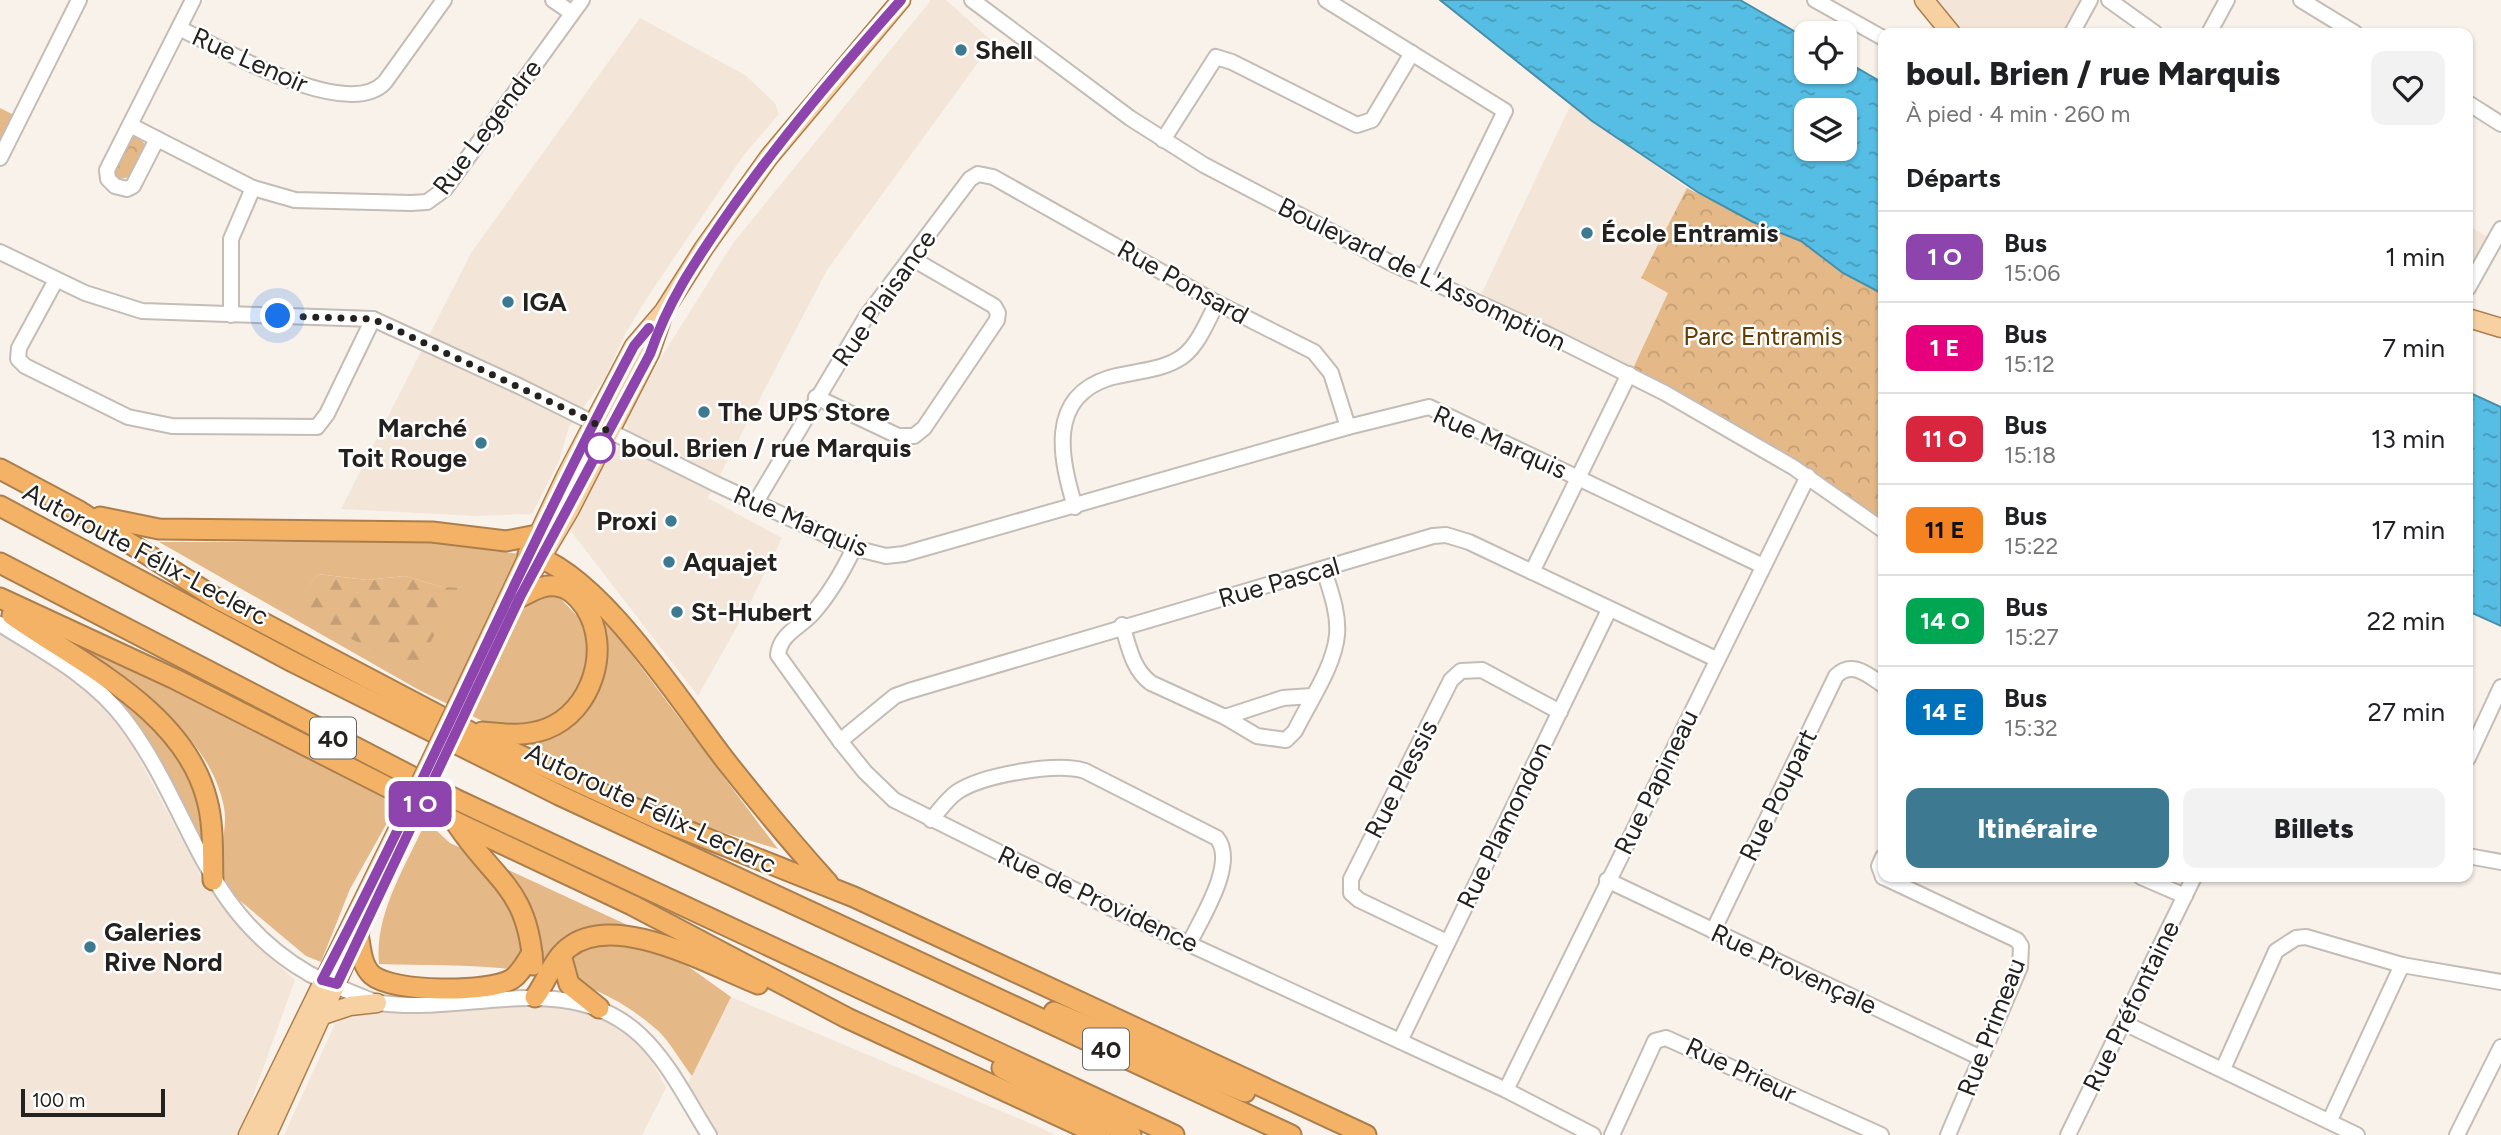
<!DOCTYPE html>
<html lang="fr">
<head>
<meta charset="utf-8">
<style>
  :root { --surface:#fff; --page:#f2f2f2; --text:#202124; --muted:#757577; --line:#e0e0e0; --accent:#3d7a91 }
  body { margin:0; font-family:Figtree,sans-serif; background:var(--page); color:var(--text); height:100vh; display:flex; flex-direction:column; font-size:26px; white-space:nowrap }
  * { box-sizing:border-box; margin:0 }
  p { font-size:23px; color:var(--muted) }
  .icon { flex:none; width:38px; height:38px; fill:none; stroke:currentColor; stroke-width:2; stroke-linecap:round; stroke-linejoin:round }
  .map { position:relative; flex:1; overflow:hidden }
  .panel { position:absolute; left:1878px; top:28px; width:595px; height:854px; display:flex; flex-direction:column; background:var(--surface); border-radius:14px; box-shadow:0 2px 5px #0004 }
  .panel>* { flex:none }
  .badge { padding:0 14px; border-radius:10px; font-size:24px; line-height:46px }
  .tools { position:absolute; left:1794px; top:21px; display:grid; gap:14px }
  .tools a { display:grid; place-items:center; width:63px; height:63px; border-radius:14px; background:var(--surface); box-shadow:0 2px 5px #0004; font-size:35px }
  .scale { position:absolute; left:21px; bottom:18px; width:144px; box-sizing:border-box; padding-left:7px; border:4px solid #24211f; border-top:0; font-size:19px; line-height:24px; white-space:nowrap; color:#24211f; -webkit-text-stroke:5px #fff; paint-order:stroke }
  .you { position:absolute; width:35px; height:35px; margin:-18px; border:5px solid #fff; border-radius:50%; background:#1a73e8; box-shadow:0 0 0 10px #1a73e833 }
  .map>.badge { position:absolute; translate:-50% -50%; box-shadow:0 0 0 4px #fff }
  h2 { padding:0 28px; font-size:26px; line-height:63px }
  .round { display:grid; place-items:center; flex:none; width:74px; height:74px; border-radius:14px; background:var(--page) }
  .head { display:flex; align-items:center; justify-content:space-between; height:119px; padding:0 28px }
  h1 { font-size:33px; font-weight:800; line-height:52px }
  .action { display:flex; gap:14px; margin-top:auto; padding:14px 28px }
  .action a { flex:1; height:80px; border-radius:14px; background:var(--accent); color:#fff; font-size:28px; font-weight:800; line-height:80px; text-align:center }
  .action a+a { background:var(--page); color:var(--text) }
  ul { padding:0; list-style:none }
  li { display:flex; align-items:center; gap:21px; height:91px; padding:0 28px; border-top:2px solid var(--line) }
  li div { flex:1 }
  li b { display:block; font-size:26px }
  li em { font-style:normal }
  li .badge { min-width:77px; font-weight:700; text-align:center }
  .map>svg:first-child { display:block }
  .built { fill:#f3e6d8 }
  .green { fill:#e5b887; fill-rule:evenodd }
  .forest { fill:url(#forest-firs) }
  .park { fill:url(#park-crowns) }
  .water { fill:url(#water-ripples); stroke:#478fa9; stroke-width:2; fill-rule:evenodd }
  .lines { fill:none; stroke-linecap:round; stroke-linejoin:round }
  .minor-casing { stroke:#c4bcb5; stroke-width:18 }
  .major-casing { stroke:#ab7f4d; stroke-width:21 }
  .highway-casing { stroke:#ab7f4d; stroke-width:23 }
  .minor { stroke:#fff; stroke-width:14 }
  .major { stroke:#f8d1a3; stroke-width:18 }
  .highway { stroke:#f4b266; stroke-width:19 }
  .major-bridge-casing { stroke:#ab7f4d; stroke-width:21; stroke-linecap:butt }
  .major-bridge { stroke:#f8d1a3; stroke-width:18 }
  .line-casing { stroke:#fff; stroke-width:16 }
  .line { stroke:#8e44ad; stroke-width:10 }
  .walk { stroke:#24211f; stroke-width:7; stroke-dasharray:0 12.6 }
  .poi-dot { fill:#3d7a91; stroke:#fff; stroke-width:2.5 }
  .stop-dot { fill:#fff; stroke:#8e44ad; stroke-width:3.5 }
  .labels { text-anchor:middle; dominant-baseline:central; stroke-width:5; stroke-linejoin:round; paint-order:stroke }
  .shield { fill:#fff; stroke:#666462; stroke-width:2 }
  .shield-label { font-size:24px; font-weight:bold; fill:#24211f }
  .poi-label { font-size:26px; font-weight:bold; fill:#24211f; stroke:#fff; text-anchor:start }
  .street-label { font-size:26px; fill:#24211f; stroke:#fff }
  .park-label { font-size:26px; fill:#633c04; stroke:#fff }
  .stop-label { font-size:26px; font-weight:bold; fill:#24211f; stroke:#fff; text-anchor:start }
</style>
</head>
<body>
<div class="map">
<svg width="2501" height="1135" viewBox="0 0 2501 1135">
  <defs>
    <pattern id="forest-firs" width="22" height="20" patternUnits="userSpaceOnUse" patternTransform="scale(1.75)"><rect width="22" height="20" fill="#e5b887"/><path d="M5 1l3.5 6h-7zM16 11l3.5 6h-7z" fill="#c49e74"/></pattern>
    <pattern id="park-crowns" width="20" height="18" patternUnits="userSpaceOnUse" patternTransform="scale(1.75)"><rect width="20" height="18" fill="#e5b887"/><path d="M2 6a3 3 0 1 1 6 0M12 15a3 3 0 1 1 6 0" fill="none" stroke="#c49e74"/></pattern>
    <pattern id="water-ripples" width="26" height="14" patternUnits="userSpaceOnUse" patternTransform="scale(1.75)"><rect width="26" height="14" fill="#56bee4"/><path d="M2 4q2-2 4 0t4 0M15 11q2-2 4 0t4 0" fill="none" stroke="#479ab8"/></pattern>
  </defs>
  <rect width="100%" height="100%" fill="#f9f2ea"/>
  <g class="built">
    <polygon points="931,0 946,0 993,42 827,270 708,498 782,538 747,609 698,696 570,530 609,452 616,452 628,430 625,419 647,380 733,243"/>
    <polygon points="1925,0 2090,0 2072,33 1951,33"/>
    <polygon points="640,18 745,75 775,103 779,114 743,156 645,301 625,334 605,378 569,427 559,461 532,514 475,516 341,509 471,253"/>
    <polygon points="1571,104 1687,188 1641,278 1669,293 1630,375 1478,301"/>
    <polygon points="2468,225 2494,241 2468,288"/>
    <polygon points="0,630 76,679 120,722 203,880 242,932 295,980 239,1135 0,1135"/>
    <polygon points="731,997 1039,1127 1055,1135 719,1135 688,1083"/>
    <polygon points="535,1001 594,1012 628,1032 647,1052 666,1088 642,1135 284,1135 335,1024 344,1015 351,1012"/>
  </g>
  <g class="green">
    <path d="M 420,541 L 520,554 L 504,588 L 548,597 L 557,595 L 580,619 L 598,610 L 778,849 L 691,823 L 419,690 L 159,542 ZM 318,574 L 367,580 L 405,576 L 442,587 L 290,609 Z"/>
    <path d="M 77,640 L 397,805 L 350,889 L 321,962 L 306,956 L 238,899 C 233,891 223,880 222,871 C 218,851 228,830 224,807 C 208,729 132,690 73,647 Z"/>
    <path d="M 107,689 C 164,738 200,766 204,846 L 158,757 L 139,727 Z"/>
    <path d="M 426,821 L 450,843 L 636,929 L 731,997 L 692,1076 C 680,1061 670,1041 656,1029 C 575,958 479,967 379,964 C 374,914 406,866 426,821 Z"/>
  </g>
  <polygon class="forest" points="318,574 367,580 405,576 442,587 459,588 416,670 289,609"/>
  <g class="park">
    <polygon points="0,108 20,118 0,158"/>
    <polygon points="134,134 145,144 131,177 118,179 112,169"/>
    <polygon points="1687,188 1752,221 1801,241 1844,273 1883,294 1883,529 1630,375 1668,293 1641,278"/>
  </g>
  <g class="water">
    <path d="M 1440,0 L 1740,0 L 1806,38 L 1806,72 L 1844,72 L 1845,61 L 1883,83 L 1883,294 L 1843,273 L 1801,241 L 1753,222 L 1699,193 L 1592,121 ZM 1806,110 L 1844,110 L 1844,149 L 1806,149 Z"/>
    <polygon points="2468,392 2501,407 2501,626 2468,611"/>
  </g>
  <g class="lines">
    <defs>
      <g id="minor">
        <polyline points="553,0 572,13"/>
        <polyline points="972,0 1130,118 1204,165 1391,263 1549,335 1665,393 1793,467 1883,530"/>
        <polyline points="1326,0 1505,111 1424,277"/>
        <polyline points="1815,0 1883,38"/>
        <polyline points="2109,0 2155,33"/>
        <polyline points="2301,0 2355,33"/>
        <path d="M 179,28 C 220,48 348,123 385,82 L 444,0"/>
        <polyline points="2072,33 2090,0"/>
        <polyline points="2209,33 2227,0"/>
        <polyline points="2468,103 2501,124"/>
        <polyline points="130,125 253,188 295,200 411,203 427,202 445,189 582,0"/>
        <polyline points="157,139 133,186 127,189 115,186 108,179 107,170 193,0"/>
        <polyline points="1163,140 1216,57 1232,62 1357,125 1372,120 1412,53"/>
        <polyline points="0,158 79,0"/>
        <polyline points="0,252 85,293 142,311 373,319 521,387 716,484 854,548 886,556 904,554 1348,427 1429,407 1763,566"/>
        <polyline points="56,280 19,348 18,359 25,366 128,417 172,426 317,427 327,414 373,319"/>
        <polyline points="2468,288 2501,229"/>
        <polyline points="231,315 231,239 253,188"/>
        <polyline points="816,397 898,436 914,436 924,428 997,320 998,313 994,306 911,258"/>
        <polyline points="756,502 866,317 970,179 978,174 993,177 1217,303 1314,352 1331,373 1348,427"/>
        <path d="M 1075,507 C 1061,460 1046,398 1109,378 C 1130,372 1158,371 1177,360 C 1197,350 1207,321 1217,303"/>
        <path d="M 854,548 C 843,571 830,594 812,614 C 799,628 780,634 778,655 L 840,741 L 865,772 L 894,800 L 1113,909 L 1506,1090 L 1593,1135"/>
        <polyline points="1532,572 1629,374"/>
        <path d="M 0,624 C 44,652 93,677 125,720 C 192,809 201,911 308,973 C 316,978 373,1002 380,1003 C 467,1015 568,968 640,1035 C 669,1062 688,1102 709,1135"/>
        <path d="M 1122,625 C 1129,646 1132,669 1151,683 L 1225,717 L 1257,736 L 1286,740 L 1295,731 C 1309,702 1334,667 1337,635 C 1339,613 1330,590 1324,570"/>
        <polyline points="1225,717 1283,698 1312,696"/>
        <polyline points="840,741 895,696 909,691 1433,536 1446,535 1469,542 1716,659"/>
        <polyline points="2468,758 2501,687"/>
        <path d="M 931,820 C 939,811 947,799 957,792 C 982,775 1056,762 1085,771 L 1217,838 C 1237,863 1202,917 1190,942"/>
        <polyline points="2468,856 2501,862"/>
        <polyline points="1883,857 1879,866 1883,877"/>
        <polyline points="1883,877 2017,940 2021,946 2020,967 1948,1135"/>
        <polyline points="2141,877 2185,896"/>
        <polyline points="1607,880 1981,1058"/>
        <path d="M 1713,931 L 1836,676 C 1852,660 1868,675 1883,685"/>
        <polyline points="1447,942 1359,900 1351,893 1351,879 1451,680 1461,671 1482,670 1560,712"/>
        <polyline points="2124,1023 2357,1135"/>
        <polyline points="1400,1041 1609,610"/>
        <polyline points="2223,1069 2276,951 2296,938 2306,937 2402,965 2501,982"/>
        <polyline points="1506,1090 1808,476"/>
        <polyline points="2330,1120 2402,965"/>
        <polyline points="1612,1135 1655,1041 1666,1038 1881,1135"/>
        <polyline points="2068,1135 2194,877"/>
        <polyline points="2457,1135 2501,1047"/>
      </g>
      <g id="major">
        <polyline points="1924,0 1951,33"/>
        <polyline points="2468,318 2501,328"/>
        <polyline points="534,570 569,511 650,353 661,321"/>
        <polyline points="458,704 566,476 634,346 664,311 704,248 769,157 901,0"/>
        <polyline points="323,1015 350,1006 377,1003"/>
        <polyline points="248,1135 404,817"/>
        <polyline points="267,1135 360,931"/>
      </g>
      <g id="highway">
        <polyline points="0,469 79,511 214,597 470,732 660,820 854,897 1366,1135"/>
        <polyline points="0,506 293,662 559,795 1291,1135"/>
        <polyline points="100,517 159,529 432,532 506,541 537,535"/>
        <path d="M 528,554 C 597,570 681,703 725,760 C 758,802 792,843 828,883"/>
        <polyline points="0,563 455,799 1174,1135"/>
        <polyline points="0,598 175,679 456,822 632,905 847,1018 1100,1135"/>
        <path d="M 12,615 C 81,664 184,710 207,800 C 214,826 212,853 213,880"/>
        <path d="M 482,732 C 503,734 524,737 546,729 C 592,712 612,648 585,607 C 578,597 569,587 556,586 C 543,584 531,592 520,597"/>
        <path d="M 456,823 C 494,881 528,887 533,965"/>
        <path d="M 358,934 C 361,948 361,965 372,975 C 393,993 489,993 512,979 C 521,973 526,962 532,953"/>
        <polyline points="561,955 569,984 599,1008"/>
        <path d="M 535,997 C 546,982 553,960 568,948 C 614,910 710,965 758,984"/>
        <polyline points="1054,1012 1245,1092"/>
        <polyline points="1002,1068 1131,1135"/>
      </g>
    </defs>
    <use href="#minor" class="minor-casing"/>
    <use href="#major" class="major-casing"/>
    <use href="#highway" class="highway-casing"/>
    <use href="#minor" class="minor"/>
    <use href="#major" class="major"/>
    <use href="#highway" class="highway"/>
    <defs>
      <polyline id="major-bridge" points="404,817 458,704"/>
    </defs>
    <use href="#major-bridge" class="major-bridge-casing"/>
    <use href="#major-bridge" class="major-bridge"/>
  </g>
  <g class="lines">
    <defs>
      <path id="line" d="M 649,328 L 634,346 C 523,554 432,771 322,980 L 337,984 L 520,597 L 650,354 C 669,299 695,262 727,215 C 780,139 840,69 901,0"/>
    </defs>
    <use href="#line" class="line-casing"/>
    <use href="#line" class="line"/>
    <polyline class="walk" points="278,316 373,319 587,419 608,431 600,448"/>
  </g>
  <g class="poi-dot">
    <circle cx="961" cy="50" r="7"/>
    <circle cx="1587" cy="233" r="7"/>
    <circle cx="508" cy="302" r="7"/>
    <circle cx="704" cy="412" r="7"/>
    <circle cx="481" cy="443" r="7"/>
    <circle cx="671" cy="521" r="7"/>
    <circle cx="669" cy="562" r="7"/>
    <circle cx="677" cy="612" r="7"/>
    <circle cx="90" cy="947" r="7"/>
  </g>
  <circle class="stop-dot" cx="600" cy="448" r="14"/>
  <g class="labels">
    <g class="shield">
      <rect x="310" y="717.5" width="46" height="41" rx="5"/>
      <rect x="1083" y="1028.5" width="46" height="41" rx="5"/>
    </g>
    <g class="shield-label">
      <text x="333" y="738">40</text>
      <text x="1106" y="1049">40</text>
    </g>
    <g class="poi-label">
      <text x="975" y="50">Shell</text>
      <text x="1601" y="233">École Entramis</text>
      <text x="522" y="302">IGA</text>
      <text x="718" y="412">The UPS Store</text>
      <text x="467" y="428" text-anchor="end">Marché<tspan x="467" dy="30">Toit Rouge</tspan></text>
      <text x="657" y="521" text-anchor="end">Proxi</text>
      <text x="683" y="562">Aquajet</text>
      <text x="691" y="612">St-Hubert</text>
      <text x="104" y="932">Galeries<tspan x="104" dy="30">Rive Nord</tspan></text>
    </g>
    <g class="street-label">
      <text transform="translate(250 60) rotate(24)">Rue Lenoir</text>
      <text transform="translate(487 127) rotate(-53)">Rue Legendre</text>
      <text transform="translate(1422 274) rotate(26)">Boulevard de L'Assomption</text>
      <text transform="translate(1183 282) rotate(29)">Rue Ponsard</text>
      <text transform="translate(884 298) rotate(-55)">Rue Plaisance</text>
      <text transform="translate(1500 442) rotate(24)">Rue Marquis</text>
      <text transform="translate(801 521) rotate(23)">Rue Marquis</text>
      <text transform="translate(146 554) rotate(28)">Autoroute Félix-Leclerc</text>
      <text transform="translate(1279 582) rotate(-16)">Rue Pascal</text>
      <text transform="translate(1401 779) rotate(-63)">Rue Plessis</text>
      <text transform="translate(1656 782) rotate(-64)">Rue Papineau</text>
      <text transform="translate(1778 795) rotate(-64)">Rue Poupart</text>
      <text transform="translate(651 808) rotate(25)">Autoroute Félix-Leclerc</text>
      <text transform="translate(1504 825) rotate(-64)">Rue Plamondon</text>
      <text transform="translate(1098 899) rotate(25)">Rue de Providence</text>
      <text transform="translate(1794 969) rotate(25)">Rue Provençale</text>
      <text transform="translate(2131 1006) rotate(-64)">Rue Préfontaine</text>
      <text transform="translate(1991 1027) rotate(-69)">Rue Primeau</text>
      <text transform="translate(1741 1070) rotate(25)">Rue Prieur</text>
    </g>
    <g class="park-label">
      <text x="1763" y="336">Parc Entramis</text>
    </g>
    <g class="stop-label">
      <text x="621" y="448">boul. Brien / rue Marquis</text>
    </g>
  </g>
</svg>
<div class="tools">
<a><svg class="icon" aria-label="locate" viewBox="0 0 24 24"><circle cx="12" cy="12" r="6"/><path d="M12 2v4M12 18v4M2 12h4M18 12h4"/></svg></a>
<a><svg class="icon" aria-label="layers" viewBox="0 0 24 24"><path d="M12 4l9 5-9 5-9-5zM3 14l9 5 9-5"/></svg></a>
</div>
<div class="scale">100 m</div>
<div class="you" style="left:278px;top:316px"></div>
<b class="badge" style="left:420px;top:804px;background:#8e44ad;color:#fff">1 O</b>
<section class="panel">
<div class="head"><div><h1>boul. Brien / rue Marquis</h1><p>À pied · 4 min · 260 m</p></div><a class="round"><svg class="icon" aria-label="heart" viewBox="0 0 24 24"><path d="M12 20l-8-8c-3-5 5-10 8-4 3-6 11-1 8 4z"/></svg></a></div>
<h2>Départs</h2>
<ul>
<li><span class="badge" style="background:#8e44ad;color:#fff">1 O</span><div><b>Bus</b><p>15:06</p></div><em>1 min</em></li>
<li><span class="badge" style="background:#e6007e;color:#fff">1 E</span><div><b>Bus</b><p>15:12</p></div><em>7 min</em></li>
<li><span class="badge" style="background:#d7263d;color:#fff">11 O</span><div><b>Bus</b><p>15:18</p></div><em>13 min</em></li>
<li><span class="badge" style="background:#f58220;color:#111">11 E</span><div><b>Bus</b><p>15:22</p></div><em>17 min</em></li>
<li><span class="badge" style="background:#00a651;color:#fff">14 O</span><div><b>Bus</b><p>15:27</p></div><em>22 min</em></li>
<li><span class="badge" style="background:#0072bc;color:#fff">14 E</span><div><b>Bus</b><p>15:32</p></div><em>27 min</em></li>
</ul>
<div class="action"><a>Itinéraire</a><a>Billets</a></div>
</section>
</div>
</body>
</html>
